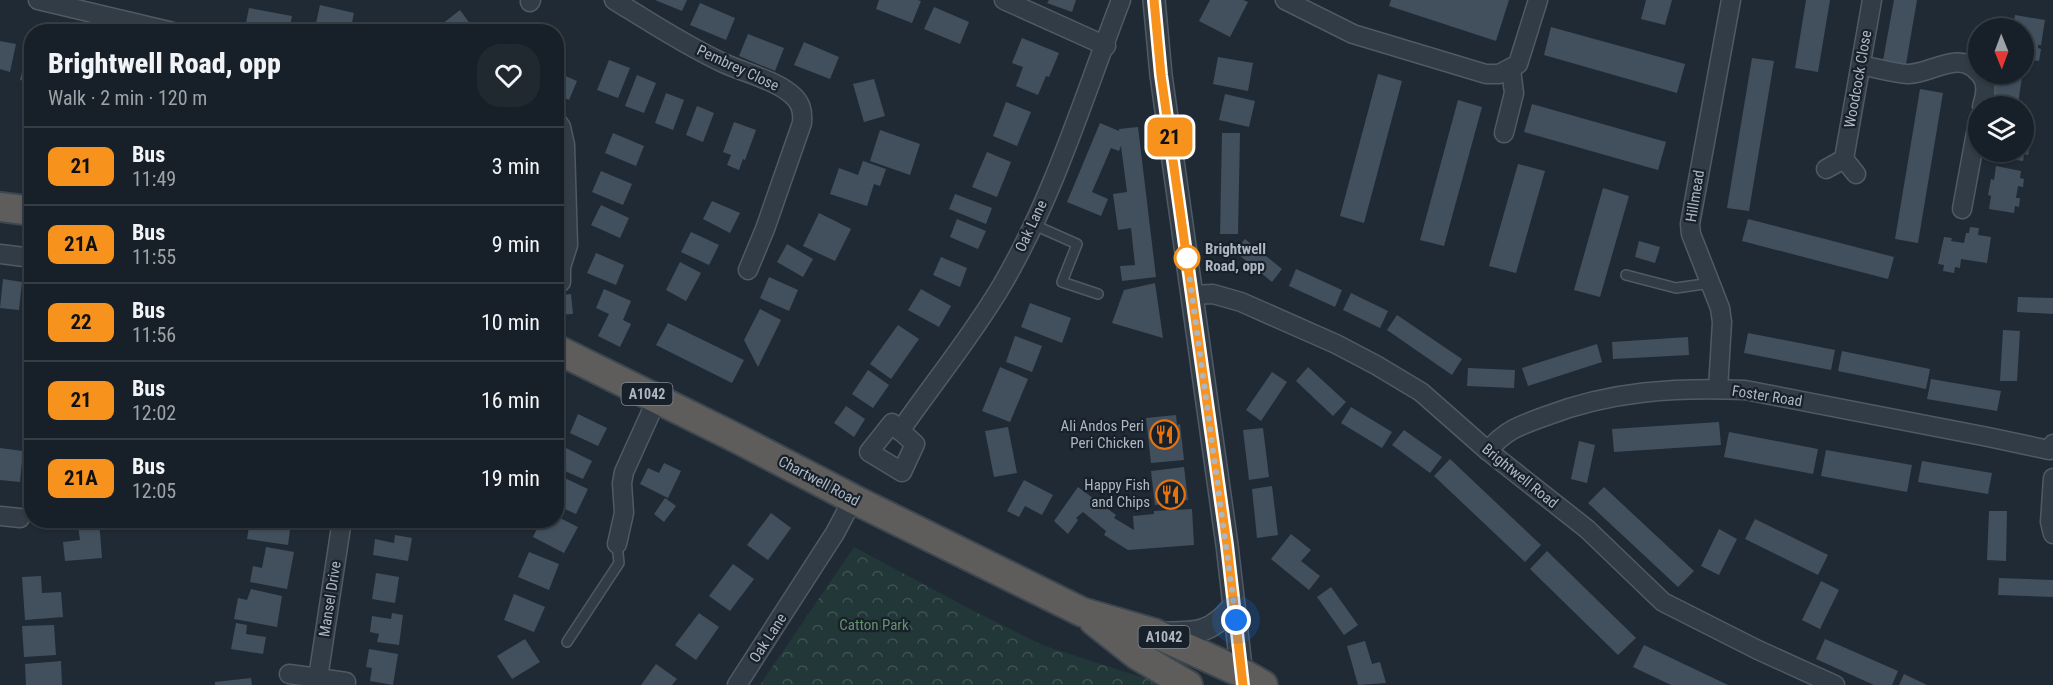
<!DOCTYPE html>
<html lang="en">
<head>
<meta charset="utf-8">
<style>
  :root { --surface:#172028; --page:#202830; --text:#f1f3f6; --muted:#9ea3a8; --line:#363e45 }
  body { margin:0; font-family:"Roboto Condensed",sans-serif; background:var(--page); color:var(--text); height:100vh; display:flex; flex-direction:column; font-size:22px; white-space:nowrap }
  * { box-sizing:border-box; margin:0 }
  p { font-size:20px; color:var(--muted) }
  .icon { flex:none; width:33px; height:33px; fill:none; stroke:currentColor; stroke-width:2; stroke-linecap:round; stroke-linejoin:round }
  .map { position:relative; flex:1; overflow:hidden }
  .drawer { position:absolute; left:24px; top:24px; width:540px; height:504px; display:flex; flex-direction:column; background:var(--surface); border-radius:24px; box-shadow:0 2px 4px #0004,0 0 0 2px var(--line) }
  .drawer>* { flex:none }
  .badge { padding:0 12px; border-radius:9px; font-size:21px; line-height:39px }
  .needle { width:39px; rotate:179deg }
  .tools { position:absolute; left:1968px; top:18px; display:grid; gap:12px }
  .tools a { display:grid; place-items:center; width:66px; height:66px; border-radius:50%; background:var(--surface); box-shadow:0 2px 4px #0004,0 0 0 2px var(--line); font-size:30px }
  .you { position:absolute; width:30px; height:30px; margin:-15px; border:4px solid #fff; border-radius:50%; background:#1a73e8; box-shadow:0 0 0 9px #1a73e833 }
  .map>.badge { position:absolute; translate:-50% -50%; box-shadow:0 0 0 3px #fff }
  .round { display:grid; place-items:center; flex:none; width:63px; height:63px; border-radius:24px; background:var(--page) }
  .overview { display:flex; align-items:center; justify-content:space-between; height:102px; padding:0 24px }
  h1 { font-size:28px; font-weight:800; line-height:45px }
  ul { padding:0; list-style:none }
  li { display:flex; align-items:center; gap:18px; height:78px; padding:0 24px; border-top:2px solid var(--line) }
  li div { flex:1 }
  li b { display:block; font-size:22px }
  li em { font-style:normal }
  li .badge { min-width:66px; font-weight:700; text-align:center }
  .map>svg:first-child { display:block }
  .park { fill:url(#park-crowns) }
  .building { fill:#42505d }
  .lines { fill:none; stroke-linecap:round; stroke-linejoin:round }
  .service-casing { stroke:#505a64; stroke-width:12 }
  .minor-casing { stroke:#505a64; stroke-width:21 }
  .tertiary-casing { stroke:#505a64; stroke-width:24 }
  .trunk-casing { stroke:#3d4750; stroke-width:32 }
  .service { stroke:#323c46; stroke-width:9 }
  .minor { stroke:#323c46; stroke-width:18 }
  .tertiary { stroke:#323c46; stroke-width:21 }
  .trunk { stroke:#5e5d5b; stroke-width:28 }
  .line-casing { stroke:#fff; stroke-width:14 }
  .line { stroke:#f7931d; stroke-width:9 }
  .walk { stroke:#acb7c3; stroke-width:6; stroke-dasharray:0 10.8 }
  .stop-dot { fill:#fff; stroke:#f7931d; stroke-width:3 }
  .labels { text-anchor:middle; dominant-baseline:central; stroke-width:4.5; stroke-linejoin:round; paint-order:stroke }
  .shield { fill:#18212a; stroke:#808a95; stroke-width:1.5 }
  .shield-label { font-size:14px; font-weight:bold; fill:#acb7c3 }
  .street-label { font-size:15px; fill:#acb7c3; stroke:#18212a }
  .stop-label { font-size:15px; font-weight:bold; fill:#acb7c3; stroke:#18212a; text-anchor:start }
  .poi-label { font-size:15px; fill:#acb7c3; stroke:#18212a; text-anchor:end }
  .park-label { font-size:15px; fill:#65926c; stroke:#18212a }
</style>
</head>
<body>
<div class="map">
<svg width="2053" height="685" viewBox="0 0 2053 685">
  <defs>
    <pattern id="park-crowns" width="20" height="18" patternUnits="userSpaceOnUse" patternTransform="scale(1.5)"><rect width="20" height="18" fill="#223737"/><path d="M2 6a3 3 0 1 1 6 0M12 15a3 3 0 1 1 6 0" fill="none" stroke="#3f5252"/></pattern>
  </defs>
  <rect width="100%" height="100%" fill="#1f2a35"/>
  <polygon class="park" points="854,547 970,609 1042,645 1147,679 1156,685 760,685"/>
  <g class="building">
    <polygon points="655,0 687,0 682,11"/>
    <polygon points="879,0 918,0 921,1 912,23 876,9"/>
    <polygon points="1049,0 1076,0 1072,12 1047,3"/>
    <polygon points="1210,0 1243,0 1248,2 1230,37 1199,21"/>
    <polygon points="1391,0 1509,0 1496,41 1389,6"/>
    <polygon points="1646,0 1672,0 1665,25 1641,19"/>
    <polygon points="1806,0 1830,0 1818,72 1795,68"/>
    <polygon points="1894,0 1917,0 1905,70 1882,66"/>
    <polygon points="700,3 735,18 726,40 690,25"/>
    <polygon points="320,5 354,13 350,32 314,32"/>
    <polygon points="934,7 969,22 960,44 924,29"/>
    <polygon points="249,8 292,16 289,32 244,32"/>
    <polygon points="460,10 476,32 432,32"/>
    <polygon points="2015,15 2045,20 2041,45 2038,45 2038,48 2041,49 2039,61 2024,59 2025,42 2024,41 2024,28 2013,28"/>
    <polygon points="1551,27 1685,64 1677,93 1544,55"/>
    <polygon points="748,34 784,48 775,71 739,56"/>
    <polygon points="1022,38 1059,53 1049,77 1046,76 1038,95 1016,86 1023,67 1012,63"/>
    <polygon points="0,41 16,44 10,72 0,69"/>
    <polygon points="804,42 839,57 830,79 794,65"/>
    <polygon points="28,46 32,46 32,83 20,80"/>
    <polygon points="1218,57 1253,63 1248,91 1213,84"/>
    <polygon points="1752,58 1774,61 1749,211 1727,208"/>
    <polygon points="609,60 630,68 618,98 597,90"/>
    <polygon points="556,72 577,81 569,100 556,94"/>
    <polygon points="1378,74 1402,81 1364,223 1340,216"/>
    <polygon points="1997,74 2022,77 2018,104 2015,103 2014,106 2005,106 2006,101 1993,99"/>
    <polygon points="637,75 656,83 644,113 625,106"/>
    <polygon points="874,79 885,116 864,122 853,84"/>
    <polygon points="1920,89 1943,93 1918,243 1895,239"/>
    <polygon points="666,93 684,100 673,130 655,123"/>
    <polygon points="1225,94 1255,101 1249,127 1219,120"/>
    <polygon points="1458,100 1482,107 1444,246 1420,240"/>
    <polygon points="1006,102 1031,112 1017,146 993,136"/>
    <polygon points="1532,104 1666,142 1658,170 1524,132"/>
    <polygon points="697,106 714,113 703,142 686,135"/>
    <polygon points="2024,117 2030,119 2029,126 2033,127 2032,135 2027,134 2026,140 2025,145 2030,146 2028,155 2024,154 2023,161 1998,157 1999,152 2024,152"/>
    <polygon points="734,122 756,130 745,160 743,159 739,170 727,165 731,155 723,152"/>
    <polygon points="1100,123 1119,131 1119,129 1138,127 1156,277 1122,281 1120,266 1135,265 1131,228 1118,230 1113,194 1127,192 1121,146 1119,151 1111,148 1092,192 1108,199 1101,216 1067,202"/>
    <polygon points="880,130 920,144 910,175 870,161"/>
    <polygon points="613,133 644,146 636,166 605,153"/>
    <polygon points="1222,133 1240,133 1238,234 1220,234"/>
    <polygon points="987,152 1011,162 997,197 972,187"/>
    <polygon points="863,161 886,169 880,186 874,184 867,206 830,194 839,168 858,175"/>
    <polygon points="1518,164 1545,171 1516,273 1489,266"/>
    <polygon points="1996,166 2021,171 2020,178 2024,179 2023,187 2018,186 2016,198 2020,198 2019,207 2015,206 2014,213 1989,209 1991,196 1988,195 1991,179 1994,180"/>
    <polygon points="601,171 632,184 623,205 592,192"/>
    <polygon points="1603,188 1629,196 1600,297 1574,290"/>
    <polygon points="955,194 992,208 986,224 949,209"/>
    <polygon points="712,201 740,213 730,233 703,219"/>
    <polygon points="601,205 629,218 620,238 591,225"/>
    <polygon points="819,213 851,229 835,261 803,246"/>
    <polygon points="957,219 986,231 978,249 950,237"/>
    <polygon points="1748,219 1894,257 1888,279 1742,241"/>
    <polygon points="1970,227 1979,228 1978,235 1991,237 1987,263 1961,259 1960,268 1955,267 1954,273 1943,271 1944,265 1938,264 1944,237 1952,238 1951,241 1964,243 1966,233 1969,233"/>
    <polygon points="691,232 719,245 709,265 681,252"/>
    <polygon points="1245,239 1282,269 1272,282 1234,251"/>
    <polygon points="1639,241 1660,247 1655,263 1635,257"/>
    <polygon points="787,244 813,259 803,277 777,262"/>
    <polygon points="596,253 624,265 616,285 587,273"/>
    <polygon points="941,257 967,268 960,287 933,275"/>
    <polygon points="680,262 701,273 686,301 666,290"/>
    <polygon points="1296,269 1342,290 1335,307 1289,286"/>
    <polygon points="769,277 798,290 789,311 760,298"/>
    <polygon points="3,279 22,282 19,310 0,308"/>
    <polygon points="1155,283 1163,338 1112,323 1124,290"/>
    <polygon points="604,289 631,301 623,320 631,324 620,347 598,336 609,314 596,308"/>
    <polygon points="921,289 951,306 939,327 908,310"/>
    <polygon points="1351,293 1388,311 1380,328 1343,310"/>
    <polygon points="571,294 573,314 556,315 556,296"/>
    <polygon points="2018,297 2053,298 2053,314 2017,312"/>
    <polygon points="1030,303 1071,318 1062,343 1021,327"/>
    <polygon points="760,309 781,320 758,367 744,340"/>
    <polygon points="1397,315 1462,359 1452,375 1387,330"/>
    <polygon points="668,323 744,360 732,383 656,345"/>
    <polygon points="898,325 919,339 891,379 870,364"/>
    <polygon points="2003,330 2020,331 2017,381 2000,381"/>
    <polygon points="1748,333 1835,350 1831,370 1744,353"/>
    <polygon points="1015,336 1042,346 1032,372 1006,362"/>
    <polygon points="1688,337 1689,355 1613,359 1612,342"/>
    <polygon points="1597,344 1602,362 1528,386 1522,368"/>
    <polygon points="1842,351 1930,369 1926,389 1838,371"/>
    <polygon points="1000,367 1028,379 1010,422 982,411"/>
    <polygon points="1308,367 1346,402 1333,416 1296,381"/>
    <polygon points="1468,368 1515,370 1514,388 1467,386"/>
    <polygon points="868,370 889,385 873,408 852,394"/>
    <polygon points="1272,372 1287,382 1261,421 1246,410"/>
    <polygon points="1931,379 2001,391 1997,411 1927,399"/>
    <polygon points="846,406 865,419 854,437 834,423"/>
    <polygon points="1351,407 1392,432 1382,448 1341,423"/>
    <polygon points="578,414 607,428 598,446 570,433"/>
    <polygon points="1176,415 1177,425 1180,424 1184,460 1151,463 1146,418"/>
    <polygon points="1719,422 1721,445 1614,452 1612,429"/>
    <polygon points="1008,427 1017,473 994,477 985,431"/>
    <polygon points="1263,428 1269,477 1249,480 1243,430"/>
    <polygon points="1404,430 1442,457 1430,473 1392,445"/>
    <polygon points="1729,432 1818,449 1813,474 1724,457"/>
    <polygon points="1579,441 1595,445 1587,483 1571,479"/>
    <polygon points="564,447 592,461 583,479 556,467"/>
    <polygon points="0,448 23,451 20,482 0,480"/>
    <polygon points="1826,450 1912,465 1907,492 1821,476"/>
    <polygon points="1450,459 1541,545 1525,562 1434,476"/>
    <polygon points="1922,461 1992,473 1988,494 1918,482"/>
    <polygon points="664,463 681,471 668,498 640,484 648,468 659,473"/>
    <polygon points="1184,467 1188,500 1155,505 1151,471"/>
    <polygon points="556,474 588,489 576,514 556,505"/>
    <polygon points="1024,480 1053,495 1042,515 1025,506 1019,517 1007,511"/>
    <polygon points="1272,486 1278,535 1257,538 1252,489"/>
    <polygon points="1078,487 1116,515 1114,518 1134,530 1133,516 1154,514 1154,511 1192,509 1194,545 1128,550 1104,535 1106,531 1083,512 1076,518 1078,520 1068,534 1054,521"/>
    <polygon points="1604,487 1694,571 1678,587 1588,503"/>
    <polygon points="665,498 676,506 664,522 654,514"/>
    <polygon points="1989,511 2007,511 2006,561 1987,560"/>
    <polygon points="771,513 791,528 768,560 747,545"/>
    <polygon points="556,516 578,527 564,553 533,537 541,520 556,520"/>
    <polygon points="1755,519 1828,555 1818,575 1745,539"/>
    <polygon points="61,520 99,520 102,558 65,561 63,542 80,540 78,526 62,528"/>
    <polygon points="250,520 291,522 288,545 247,539"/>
    <polygon points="406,520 421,520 419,529 405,527"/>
    <polygon points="1719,529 1737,539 1719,575 1701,566"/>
    <polygon points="1291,534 1311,550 1301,561 1320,576 1309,590 1271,559"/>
    <polygon points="395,535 412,538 408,561 373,555 375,539 394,543"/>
    <polygon points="266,547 294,552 287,589 250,582 253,566 262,568"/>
    <polygon points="1547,551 1636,638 1618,655 1530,569"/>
    <polygon points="529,552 559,564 549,590 518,577"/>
    <polygon points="733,564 754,579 730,611 709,596"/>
    <polygon points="376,573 399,577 395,603 372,599"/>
    <polygon points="41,576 42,593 61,592 63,617 25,620 22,577"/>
    <polygon points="1999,578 2053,580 2053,597 1998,595"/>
    <polygon points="1821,581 1839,590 1820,629 1802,620"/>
    <polygon points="1331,587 1358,625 1344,635 1317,597"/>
    <polygon points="251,589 282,596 277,627 234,619 238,598 247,600"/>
    <polygon points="514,594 545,607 534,632 504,620"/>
    <polygon points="392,613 403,615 399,645 377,642 379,634 370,632 372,616 391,619"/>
    <polygon points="699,613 719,627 696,660 675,645"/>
    <polygon points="236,623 247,625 246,634 266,637 263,654 231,649"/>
    <polygon points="54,625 56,655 24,657 22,626"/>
    <polygon points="525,639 540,662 512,679 497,656"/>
    <polygon points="1825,639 1898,671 1892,685 1874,685 1816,659"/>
    <polygon points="1365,641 1372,664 1380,662 1386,683 1358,685 1347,646"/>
    <polygon points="1644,645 1728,685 1671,685 1633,667"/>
    <polygon points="369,649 398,654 393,685 370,681 372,668 366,667"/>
    <polygon points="61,661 62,685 26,685 25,664"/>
    <polygon points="656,664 677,679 672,685 641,685"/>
    <polygon points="1904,674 1927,685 1899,685"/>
    <polygon points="251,678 252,685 215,685 215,682"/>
  </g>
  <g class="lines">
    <defs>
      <g id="service">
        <polyline points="1032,224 1077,244 1062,282 1098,294"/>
        <polyline points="1626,275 1676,288 1711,283"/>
        <polyline points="567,642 619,563 617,544"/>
      </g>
      <g id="minor">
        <polyline points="38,0 173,32"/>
        <path d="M 614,0 C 648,21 683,44 719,61 C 741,72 773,79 791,94 C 801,102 803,111 802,123 L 765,229 L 748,270"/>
        <polyline points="1004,0 1106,46"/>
        <polyline points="1285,0 1353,34 1486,74 1499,74 1518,64 1538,0"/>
        <polyline points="530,2 531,0"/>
        <path d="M 1861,65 C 1876,68 1892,73 1907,74 C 1930,75 1958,49 1978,72"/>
        <path d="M 1980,74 C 1988,83 1986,95 1982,106"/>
        <polyline points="556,120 561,127 565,145 568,245 561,267 561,282"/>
        <polyline points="1504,133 1514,93 1511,69"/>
        <polyline points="1826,169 1844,159"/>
        <polyline points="1856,174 1844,159 1872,0"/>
        <polyline points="1962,209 1978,122"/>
        <polyline points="0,254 32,258"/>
        <polyline points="1192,295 1213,294 1241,302 1336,344 1376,365 1421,392 1488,451 1587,529 1663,602 1758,650 1835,685"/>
        <polyline points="1718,389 1722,322 1720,308 1691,234 1690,224 1731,0"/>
        <polygon points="892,423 915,444 902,472 869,452"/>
        <path d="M 900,431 C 934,382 972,336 1002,285 C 1054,196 1084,96 1121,0"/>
        <path d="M 1488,451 C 1505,430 1521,425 1546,416 C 1611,391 1676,387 1745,390 L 1988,437 L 2049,450 L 2053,444"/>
        <polyline points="2053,478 2050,522 2053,534"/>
        <polyline points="0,516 20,518"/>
        <polyline points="617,544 624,513 622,483 624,472 657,399"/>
        <polyline points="289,674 318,678 342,520"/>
        <polyline points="318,678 346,682"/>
        <polyline points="737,685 835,533 853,499"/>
      </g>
      <g id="tertiary">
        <polyline points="1154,0 1161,75 1227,545 1243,684"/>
        <path d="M 1160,633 C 1196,633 1209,635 1234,606"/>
      </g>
      <g id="trunk">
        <polyline points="0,207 32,211"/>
        <polyline points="556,349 738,439 853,499 1082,612 1154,633 1242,673 1263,685"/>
        <polyline points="1094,621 1137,655 1188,685"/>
      </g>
    </defs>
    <use href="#service" class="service-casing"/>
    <use href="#minor" class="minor-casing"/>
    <use href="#tertiary" class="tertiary-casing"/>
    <use href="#trunk" class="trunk-casing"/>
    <use href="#service" class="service"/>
    <use href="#minor" class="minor"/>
    <use href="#tertiary" class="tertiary"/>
    <use href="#trunk" class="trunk"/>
  </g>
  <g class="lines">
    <defs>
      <polyline id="line" points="1154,0 1161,75 1227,545 1243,685"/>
    </defs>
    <use href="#line" class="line-casing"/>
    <use href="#line" class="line"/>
    <polyline class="walk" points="1187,258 1236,620"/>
  </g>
  <defs>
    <symbol id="restaurant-ring" viewBox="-11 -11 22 22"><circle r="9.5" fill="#18212a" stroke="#e8710a" stroke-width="1.5"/><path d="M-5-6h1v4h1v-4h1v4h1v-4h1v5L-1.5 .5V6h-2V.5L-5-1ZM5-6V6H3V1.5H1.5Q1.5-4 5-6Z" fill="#e8710a"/></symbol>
  </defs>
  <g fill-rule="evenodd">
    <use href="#restaurant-ring" x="1148" y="418" width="33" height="33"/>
    <use href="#restaurant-ring" x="1154" y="478" width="33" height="33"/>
  </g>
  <circle class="stop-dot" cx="1187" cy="258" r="12"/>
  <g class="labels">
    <g class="shield">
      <rect x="621.5" y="383" width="51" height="22" rx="4.5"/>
      <rect x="1138.5" y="626" width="51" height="22" rx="4.5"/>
    </g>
    <g class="shield-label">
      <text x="647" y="394">A1042</text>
      <text x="1164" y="637">A1042</text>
    </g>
    <g class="street-label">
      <text transform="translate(738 68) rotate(25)">Pembrey Close</text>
      <text transform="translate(1858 79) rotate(-80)">Woodcock Close</text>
      <text transform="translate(1695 196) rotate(-81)">Hillmead</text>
      <text transform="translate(1031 226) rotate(-65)">Oak Lane</text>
      <text transform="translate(1767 396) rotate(9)">Foster Road</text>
      <text transform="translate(1520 476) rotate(39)">Brightwell Road</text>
      <text transform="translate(819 481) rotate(28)">Chartwell Road</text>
      <text transform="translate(330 599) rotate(-81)">Mansel Drive</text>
      <text transform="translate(768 638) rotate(-57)">Oak Lane</text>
    </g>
    <g class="stop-label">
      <text x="1205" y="249">Brightwell<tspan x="1205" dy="17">Road, opp</tspan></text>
    </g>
    <g class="poi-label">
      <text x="1144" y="426">Ali Andos Peri<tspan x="1144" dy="17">Peri Chicken</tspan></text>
      <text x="1150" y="485">Happy Fish<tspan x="1150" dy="17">and Chips</tspan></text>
    </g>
    <g class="park-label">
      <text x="874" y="625">Catton Park</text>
    </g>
  </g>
</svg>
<div class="tools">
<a><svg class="needle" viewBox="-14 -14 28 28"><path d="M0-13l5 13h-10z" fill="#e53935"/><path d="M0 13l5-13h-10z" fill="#9ea3a8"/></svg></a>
<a><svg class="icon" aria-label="layers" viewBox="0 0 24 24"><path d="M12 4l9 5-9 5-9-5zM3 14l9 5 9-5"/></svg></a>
</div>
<div class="you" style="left:1236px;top:620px"></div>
<b class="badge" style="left:1170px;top:137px;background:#f7931d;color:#111">21</b>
<section class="drawer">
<div class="overview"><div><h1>Brightwell Road, opp</h1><p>Walk · 2 min · 120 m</p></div><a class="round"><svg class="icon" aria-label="heart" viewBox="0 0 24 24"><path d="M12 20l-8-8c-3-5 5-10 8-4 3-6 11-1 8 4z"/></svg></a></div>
<ul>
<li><span class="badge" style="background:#f7931d;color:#111">21</span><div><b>Bus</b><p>11:49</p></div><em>3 min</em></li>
<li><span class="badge" style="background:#f7931d;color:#111">21A</span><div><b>Bus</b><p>11:55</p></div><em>9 min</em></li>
<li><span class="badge" style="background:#f7931d;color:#111">22</span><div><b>Bus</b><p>11:56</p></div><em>10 min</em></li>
<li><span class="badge" style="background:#f7931d;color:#111">21</span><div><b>Bus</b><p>12:02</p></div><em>16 min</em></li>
<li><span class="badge" style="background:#f7931d;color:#111">21A</span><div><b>Bus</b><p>12:05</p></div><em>19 min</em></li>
</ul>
</section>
</div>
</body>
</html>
